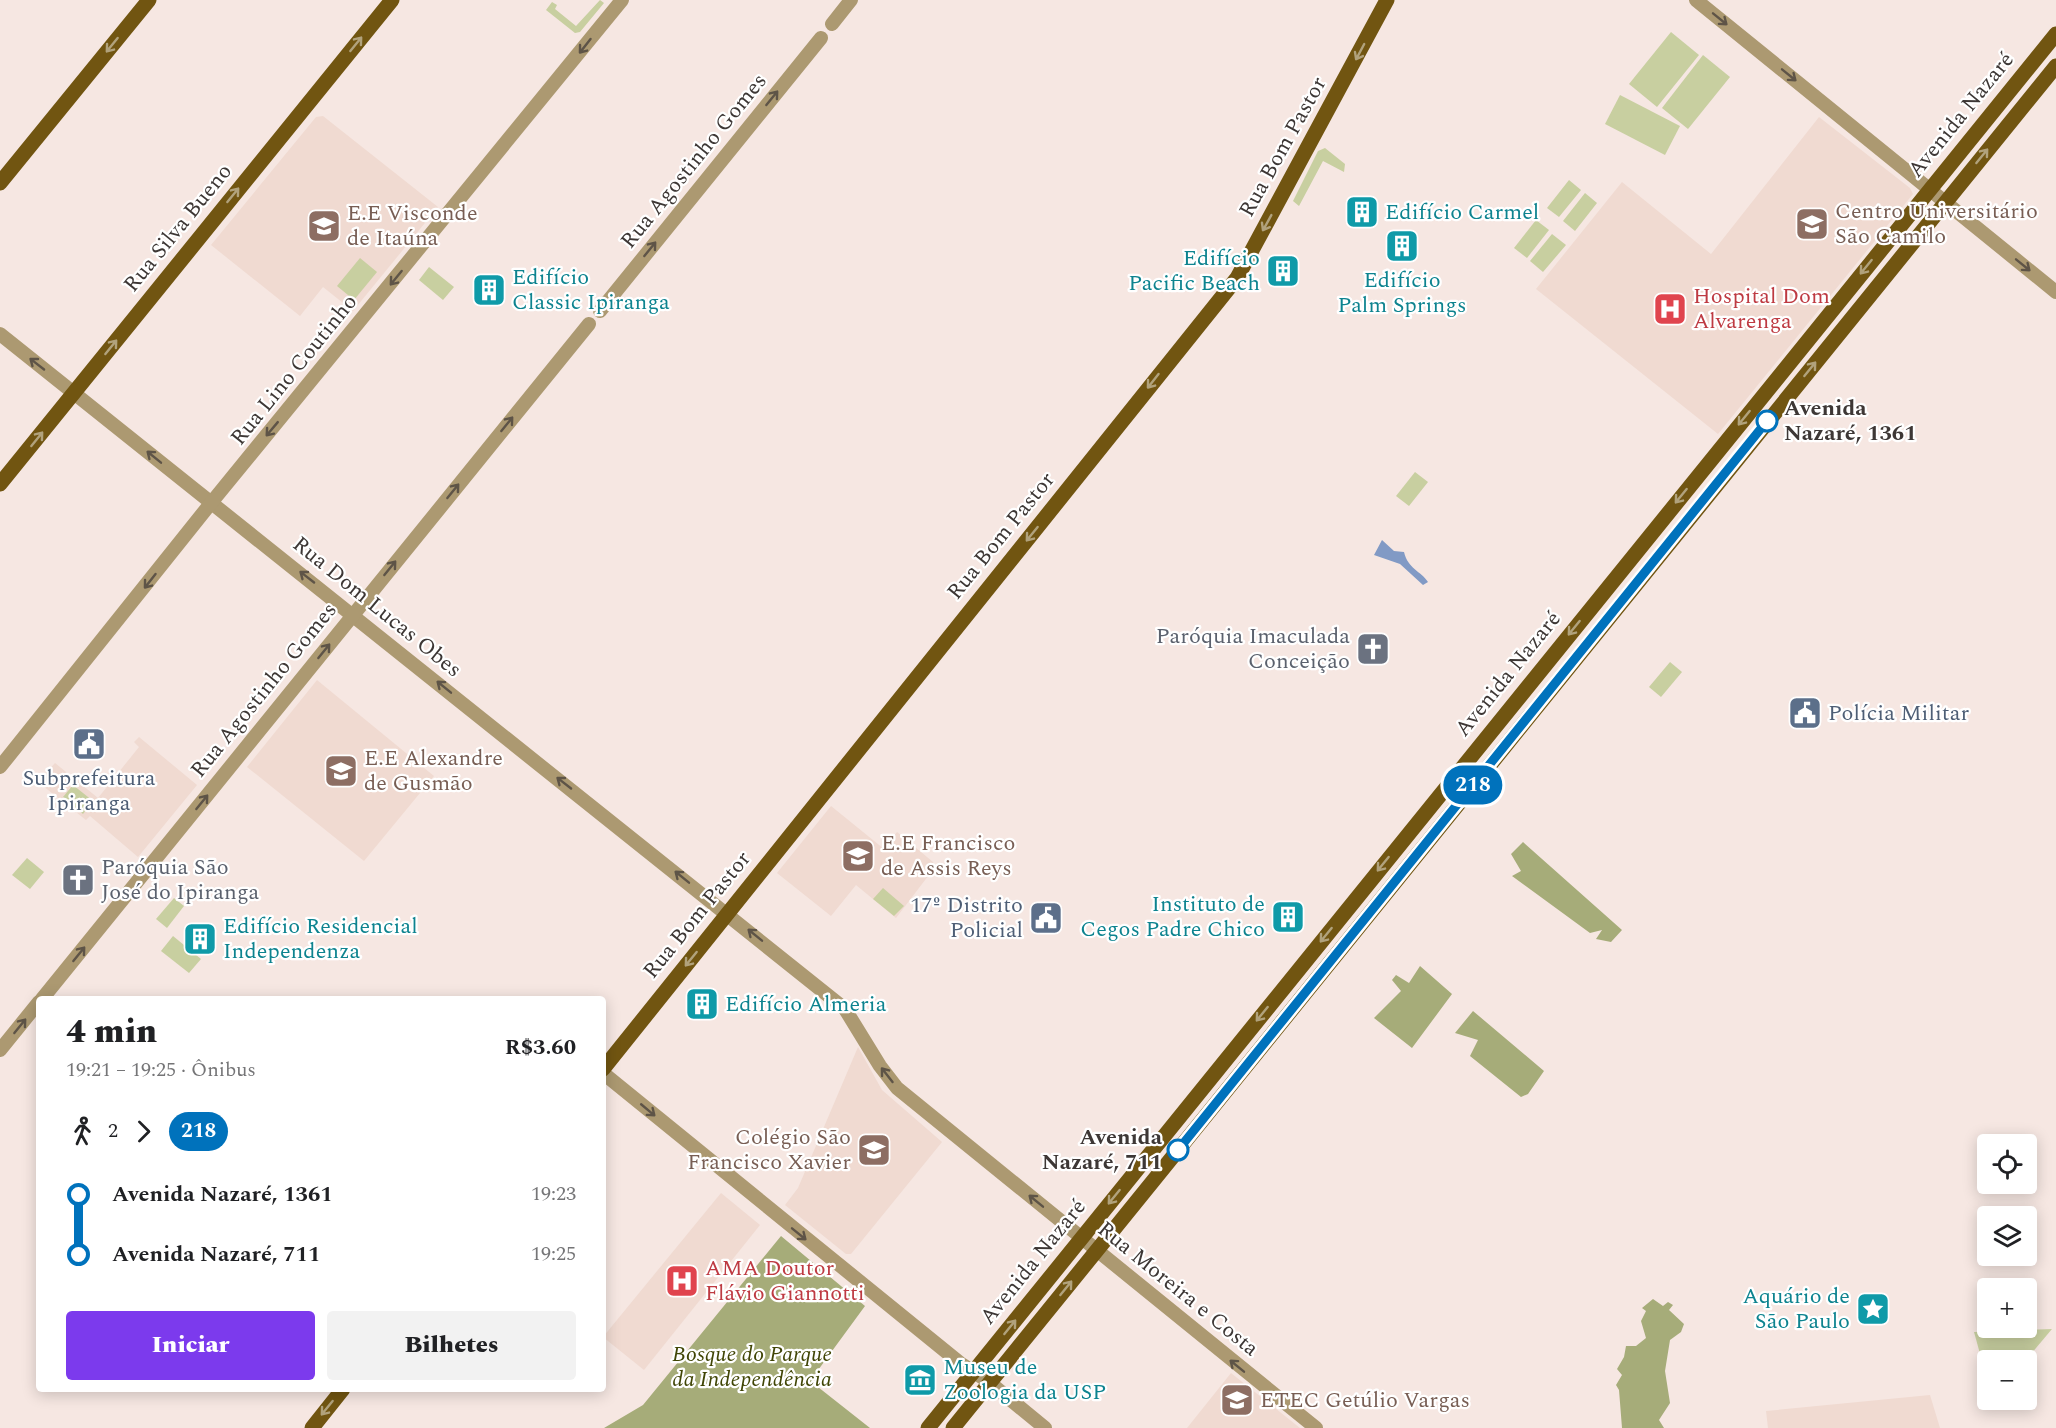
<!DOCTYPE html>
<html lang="pt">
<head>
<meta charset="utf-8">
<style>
  :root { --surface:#fff; --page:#f2f2f2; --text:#202124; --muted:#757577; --accent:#7c3aed }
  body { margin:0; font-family:Spectral,serif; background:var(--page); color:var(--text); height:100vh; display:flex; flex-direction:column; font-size:22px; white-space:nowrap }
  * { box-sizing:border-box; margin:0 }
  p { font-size:20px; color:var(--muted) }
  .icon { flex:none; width:33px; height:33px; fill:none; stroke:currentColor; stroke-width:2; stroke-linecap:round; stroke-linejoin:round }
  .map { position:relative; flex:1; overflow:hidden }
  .details { position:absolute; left:36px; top:996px; width:570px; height:396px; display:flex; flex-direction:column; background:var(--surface); border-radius:6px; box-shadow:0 3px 15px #0003 }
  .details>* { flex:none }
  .badge { padding:0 12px; border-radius:20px; font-size:21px; line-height:39px }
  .controls { position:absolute; left:1977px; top:1134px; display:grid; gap:12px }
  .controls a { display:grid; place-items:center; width:60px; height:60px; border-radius:6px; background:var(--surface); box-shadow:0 3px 15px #0003; font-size:30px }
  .map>.badge { position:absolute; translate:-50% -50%; box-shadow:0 0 0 3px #fff }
  .legs { display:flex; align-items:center; gap:9px; height:66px; padding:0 30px; font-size:20px }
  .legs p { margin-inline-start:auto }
  .overview { display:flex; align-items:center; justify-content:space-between; height:102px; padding:0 30px }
  h1 { font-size:33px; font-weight:800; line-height:45px }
  .action { display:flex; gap:12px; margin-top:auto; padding:12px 30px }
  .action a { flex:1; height:69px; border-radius:6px; background:var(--accent); color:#fff; font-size:24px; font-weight:800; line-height:69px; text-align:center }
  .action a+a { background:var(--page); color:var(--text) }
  ul { padding:0 30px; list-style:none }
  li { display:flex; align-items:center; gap:21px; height:60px; font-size:22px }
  li i { display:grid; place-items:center; width:9px; height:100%; margin:0 8px; background:currentColor }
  li i::after { content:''; width:15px; height:15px; margin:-8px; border:4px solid; border-radius:50%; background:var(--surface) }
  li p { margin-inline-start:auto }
  li:first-child i { background:linear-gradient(#0000 50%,currentColor 0) }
  li:last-child i { background:linear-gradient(currentColor 50%,#0000 0) }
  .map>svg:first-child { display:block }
  .built { fill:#f0dad1 }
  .green { fill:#c8cfa0 }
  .forest { fill:#a6ac79 }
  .water { fill:#819ac5 }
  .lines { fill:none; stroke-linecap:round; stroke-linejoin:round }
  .minor { stroke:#ac9971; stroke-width:14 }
  .major { stroke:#715511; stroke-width:15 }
  .oneway { stroke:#5e5447 }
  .oneway2 { stroke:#b1a27c }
  .line-1-casing { stroke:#fff; stroke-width:14 }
  .line-1 { stroke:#0072bc; stroke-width:9 }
  .stop-1-dot { fill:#fff; stroke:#0072bc; stroke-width:3 }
  .labels { text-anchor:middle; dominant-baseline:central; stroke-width:4.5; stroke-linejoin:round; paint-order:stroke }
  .street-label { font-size:22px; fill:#3d3735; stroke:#fff }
  .education-label { font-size:22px; fill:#785e54; stroke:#fff; text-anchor:start }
  .culture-label { font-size:22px; fill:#0d838f; stroke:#fff; text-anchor:start }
  .health-label { font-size:22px; fill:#be3a42; stroke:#fff; text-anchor:start }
  .stop-label { font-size:22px; font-weight:bold; fill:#3d3735; stroke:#fff; text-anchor:start }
  .worship-label { font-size:22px; fill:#5b616d; stroke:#fff; text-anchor:end }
  .service-label { font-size:22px; fill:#4e5e75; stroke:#fff; text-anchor:start }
  .park-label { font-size:22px; font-style:italic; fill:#404505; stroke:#fff }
</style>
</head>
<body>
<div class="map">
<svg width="2056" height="1428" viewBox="0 0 2056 1428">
  <rect width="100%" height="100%" fill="#f6e7e2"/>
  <g class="built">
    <polygon points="323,116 438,207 353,311 323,287 300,316 211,245 316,117"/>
    <polygon points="1819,117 1910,188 1913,194 1718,434 1536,289 1622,182 1711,254"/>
    <polygon points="317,680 434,776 364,861 247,767"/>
    <polygon points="139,737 197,785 138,857 90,816 86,820 38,782 55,763 98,798 139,747 134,742"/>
    <polygon points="831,806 884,849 897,832 933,862 935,867 896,918 856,885 831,916 777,873"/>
    <polygon points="858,1047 882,1090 942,1142 851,1254 846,1254 785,1205 798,1188"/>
    <polygon points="721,1193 760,1225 644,1370 603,1337"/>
    <polygon points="1231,1373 1300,1428 1187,1428"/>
    <polygon points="1930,1395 1940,1428 1768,1428 1766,1411"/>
  </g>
  <g class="green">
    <polygon points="600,0 604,3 580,32 575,33 546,10 552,2 557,5 555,9 576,26"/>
    <polygon points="1671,32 1699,55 1657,107 1629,84"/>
    <polygon points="1703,55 1730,77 1688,129 1662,108"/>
    <polygon points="1620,95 1680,126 1665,155 1605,124"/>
    <polygon points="1325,148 1345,164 1344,172 1323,161 1299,206 1293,201 1318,151"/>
    <polygon points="1569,180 1581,190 1559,217 1547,208"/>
    <polygon points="1585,193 1597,203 1575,231 1563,221"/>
    <polygon points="1536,220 1549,230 1527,258 1514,248"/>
    <polygon points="1552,234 1566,245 1543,272 1530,261"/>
    <polygon points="360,258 377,272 354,300 337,286"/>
    <polygon points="429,267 454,287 443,300 419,280"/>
    <polygon points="1415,472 1428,482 1409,506 1396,496"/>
    <polygon points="1670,662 1682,672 1661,697 1649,687"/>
    <polygon points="73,785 93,801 83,814 63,797"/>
    <polygon points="27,858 44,872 30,889 12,875"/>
    <polygon points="883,888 904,906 894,916 873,899"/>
    <polygon points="174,898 184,906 167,928 156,919"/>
    <polygon points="173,936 201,959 189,973 161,951"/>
    <polygon points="2052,1329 2026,1360 1988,1360 1987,1379 1974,1332"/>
  </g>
  <g class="forest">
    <polygon points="1523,842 1622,930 1611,942 1596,939 1602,930 1590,933 1512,876 1521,871 1511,854"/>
    <polygon points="1420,966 1452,994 1412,1048 1374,1018 1401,991 1392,980 1396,975 1409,983"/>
    <polygon points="1473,1011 1544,1071 1528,1094 1521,1097 1470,1056 1478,1040 1455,1033"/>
    <polygon points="781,1236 865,1306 813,1377 818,1387 870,1428 604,1428 643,1405"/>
    <polygon points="1653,1299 1663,1306 1668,1302 1673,1305 1669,1310 1684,1324 1681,1332 1670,1340 1665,1371 1670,1403 1659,1420 1664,1428 1622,1428 1619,1390 1616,1385 1622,1375 1617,1369 1624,1357 1626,1346 1636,1346 1646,1338 1641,1321 1646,1311 1642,1308"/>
  </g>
  <path class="water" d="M 1382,540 L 1394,551 L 1404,552 C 1408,569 1421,571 1428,582 L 1423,585 L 1400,564 L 1374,555 Z"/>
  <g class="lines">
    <g class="minor">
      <polyline points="1696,0 2056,292"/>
      <polyline points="832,24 851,0"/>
      <polyline points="600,311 821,38"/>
      <polyline points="0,334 845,1009 880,1066 897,1088 1316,1428"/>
      <polyline points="0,767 211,503 622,0"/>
      <polyline points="42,999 589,324"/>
      <polyline points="0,1050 39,1002"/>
      <polyline points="603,1073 960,1363 989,1382 1045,1428"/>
    </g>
    <g class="major">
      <polyline points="0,183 149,0"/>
      <polyline points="0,484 392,0"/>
      <polyline points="603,1069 1237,278 1387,0"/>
      <polyline points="312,1428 343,1389"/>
      <polyline points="928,1428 2056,34"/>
      <polyline points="953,1428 2056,66"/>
    </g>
  </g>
  <defs><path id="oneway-shaft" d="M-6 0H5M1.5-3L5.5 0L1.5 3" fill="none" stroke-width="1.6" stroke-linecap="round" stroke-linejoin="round" transform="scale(1.5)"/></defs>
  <g class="oneway">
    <use href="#oneway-shaft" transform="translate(1720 19) rotate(39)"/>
    <use href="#oneway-shaft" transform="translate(585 46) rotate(128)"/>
    <use href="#oneway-shaft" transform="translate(1789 75) rotate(39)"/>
    <use href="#oneway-shaft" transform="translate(772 98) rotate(-51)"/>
    <use href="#oneway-shaft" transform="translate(650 249) rotate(-51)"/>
    <use href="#oneway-shaft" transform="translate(2023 265) rotate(39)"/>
    <use href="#oneway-shaft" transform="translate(396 278) rotate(129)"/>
    <use href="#oneway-shaft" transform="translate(37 364) rotate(-142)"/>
    <use href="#oneway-shaft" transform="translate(507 424) rotate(-51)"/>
    <use href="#oneway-shaft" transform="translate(272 429) rotate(130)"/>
    <use href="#oneway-shaft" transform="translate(154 457) rotate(-141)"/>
    <use href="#oneway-shaft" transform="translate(453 491) rotate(-51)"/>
    <use href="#oneway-shaft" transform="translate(390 568) rotate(-51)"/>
    <use href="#oneway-shaft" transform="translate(307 577) rotate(-142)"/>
    <use href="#oneway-shaft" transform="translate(150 581) rotate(128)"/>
    <use href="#oneway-shaft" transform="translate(324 651) rotate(-51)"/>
    <use href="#oneway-shaft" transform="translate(444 687) rotate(-141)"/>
    <use href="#oneway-shaft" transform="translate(564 783) rotate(-142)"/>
    <use href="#oneway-shaft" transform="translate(202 802) rotate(-51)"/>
    <use href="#oneway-shaft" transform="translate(682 877) rotate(-141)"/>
    <use href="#oneway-shaft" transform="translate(755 935) rotate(-141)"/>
    <use href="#oneway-shaft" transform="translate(79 954) rotate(-51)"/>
    <use href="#oneway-shaft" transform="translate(20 1026) rotate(-51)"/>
    <use href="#oneway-shaft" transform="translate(887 1075) rotate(-128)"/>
    <use href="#oneway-shaft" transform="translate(648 1110) rotate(40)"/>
    <use href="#oneway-shaft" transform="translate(1036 1201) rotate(-141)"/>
    <use href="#oneway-shaft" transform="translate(799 1234) rotate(39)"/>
    <use href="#oneway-shaft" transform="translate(1237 1366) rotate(-141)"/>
  </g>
  <g class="oneway2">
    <use href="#oneway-shaft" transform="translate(356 44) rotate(-51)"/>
    <use href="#oneway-shaft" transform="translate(112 45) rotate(129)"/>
    <use href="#oneway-shaft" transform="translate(1360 52) rotate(118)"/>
    <use href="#oneway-shaft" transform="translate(1982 156) rotate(-51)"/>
    <use href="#oneway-shaft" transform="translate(233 195) rotate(-51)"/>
    <use href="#oneway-shaft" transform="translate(1267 223) rotate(119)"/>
    <use href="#oneway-shaft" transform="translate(1866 267) rotate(129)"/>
    <use href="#oneway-shaft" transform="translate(111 347) rotate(-51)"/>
    <use href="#oneway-shaft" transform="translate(1810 369) rotate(-51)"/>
    <use href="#oneway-shaft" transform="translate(1153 381) rotate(128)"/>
    <use href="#oneway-shaft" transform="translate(1744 418) rotate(129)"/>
    <use href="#oneway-shaft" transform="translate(37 439) rotate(-51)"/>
    <use href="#oneway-shaft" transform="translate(1681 496) rotate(129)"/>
    <use href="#oneway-shaft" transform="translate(1032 534) rotate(129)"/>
    <use href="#oneway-shaft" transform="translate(1574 628) rotate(129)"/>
    <use href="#oneway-shaft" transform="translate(1383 864) rotate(129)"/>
    <use href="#oneway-shaft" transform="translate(1326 935) rotate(129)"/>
    <use href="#oneway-shaft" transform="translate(691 959) rotate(129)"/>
    <use href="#oneway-shaft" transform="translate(1262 1014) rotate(129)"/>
    <use href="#oneway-shaft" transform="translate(1114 1197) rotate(129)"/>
    <use href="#oneway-shaft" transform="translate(1066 1288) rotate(-51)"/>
    <use href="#oneway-shaft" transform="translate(1010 1327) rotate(-51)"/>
    <use href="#oneway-shaft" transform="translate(327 1408) rotate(129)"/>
  </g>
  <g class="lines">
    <defs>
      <polyline id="line-1" points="1178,1150 1767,421"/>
    </defs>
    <use href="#line-1" class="line-1-casing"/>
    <use href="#line-1" class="line-1"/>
  </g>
  <defs>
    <symbol id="building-square" viewBox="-11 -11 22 22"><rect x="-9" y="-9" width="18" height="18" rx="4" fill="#0f9aa8" stroke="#fff"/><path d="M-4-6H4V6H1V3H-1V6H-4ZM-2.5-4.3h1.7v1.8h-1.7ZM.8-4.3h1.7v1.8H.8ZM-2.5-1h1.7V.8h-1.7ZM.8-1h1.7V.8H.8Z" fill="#fff"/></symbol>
    <symbol id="university-square" viewBox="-11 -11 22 22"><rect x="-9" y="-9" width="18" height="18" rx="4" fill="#8d6e63" stroke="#fff"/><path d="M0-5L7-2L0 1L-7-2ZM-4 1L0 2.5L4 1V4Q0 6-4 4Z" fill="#fff"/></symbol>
    <symbol id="school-square" viewBox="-11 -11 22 22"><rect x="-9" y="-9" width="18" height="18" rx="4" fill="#8d6e63" stroke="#fff"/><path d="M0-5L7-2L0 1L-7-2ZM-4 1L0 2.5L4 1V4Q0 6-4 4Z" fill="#fff"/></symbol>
    <symbol id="hospital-square" viewBox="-11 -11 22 22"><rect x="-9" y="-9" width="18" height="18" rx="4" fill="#e0444e" stroke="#fff"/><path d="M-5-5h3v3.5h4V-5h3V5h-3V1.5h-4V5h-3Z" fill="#fff"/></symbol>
    <symbol id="church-square" viewBox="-11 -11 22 22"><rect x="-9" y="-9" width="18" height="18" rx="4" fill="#6b7280" stroke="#fff"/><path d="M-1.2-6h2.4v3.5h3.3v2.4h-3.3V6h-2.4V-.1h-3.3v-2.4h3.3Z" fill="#fff"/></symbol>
    <symbol id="civic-square" viewBox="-11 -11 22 22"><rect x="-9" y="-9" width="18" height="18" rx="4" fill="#5c6f8a" stroke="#fff"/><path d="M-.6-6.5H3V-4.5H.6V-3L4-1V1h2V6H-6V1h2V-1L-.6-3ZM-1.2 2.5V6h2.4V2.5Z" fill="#fff"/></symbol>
    <symbol id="sight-square" viewBox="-11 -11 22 22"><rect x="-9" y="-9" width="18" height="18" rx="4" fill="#0f9aa8" stroke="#fff"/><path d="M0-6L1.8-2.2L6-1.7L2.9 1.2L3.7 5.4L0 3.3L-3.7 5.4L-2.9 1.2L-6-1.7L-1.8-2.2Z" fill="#fff"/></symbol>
    <symbol id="museum-square" viewBox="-11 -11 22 22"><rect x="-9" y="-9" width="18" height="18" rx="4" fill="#0f9aa8" stroke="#fff"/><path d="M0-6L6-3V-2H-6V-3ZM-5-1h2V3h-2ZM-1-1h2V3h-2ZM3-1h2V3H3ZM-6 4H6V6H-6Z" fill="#fff"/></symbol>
  </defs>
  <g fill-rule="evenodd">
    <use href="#building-square" x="1343" y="193" width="38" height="38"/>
    <use href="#university-square" x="1793" y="205" width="38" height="38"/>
    <use href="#school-square" x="305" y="207" width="38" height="38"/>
    <use href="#building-square" x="1383" y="227" width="38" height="38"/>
    <use href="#building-square" x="1264" y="252" width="38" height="38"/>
    <use href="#building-square" x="470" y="271" width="38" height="38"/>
    <use href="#hospital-square" x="1651" y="290" width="38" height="38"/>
    <use href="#church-square" x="1354" y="630" width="38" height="38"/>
    <use href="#civic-square" x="1786" y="694" width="38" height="38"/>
    <use href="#civic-square" x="70" y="725" width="38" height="38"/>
    <use href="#school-square" x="322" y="752" width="38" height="38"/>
    <use href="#school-square" x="839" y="837" width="38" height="38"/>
    <use href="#church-square" x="59" y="861" width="38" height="38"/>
    <use href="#building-square" x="1269" y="898" width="38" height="38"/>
    <use href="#civic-square" x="1027" y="899" width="38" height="38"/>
    <use href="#building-square" x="181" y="920" width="38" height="38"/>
    <use href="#building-square" x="683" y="985" width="38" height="38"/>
    <use href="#school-square" x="855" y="1131" width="38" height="38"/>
    <use href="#hospital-square" x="663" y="1262" width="38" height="38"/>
    <use href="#sight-square" x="1854" y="1290" width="38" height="38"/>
    <use href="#museum-square" x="901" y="1361" width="38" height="38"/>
    <use href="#university-square" x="1218" y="1381" width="38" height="38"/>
  </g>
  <g class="stop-1-dot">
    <circle cx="1767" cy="421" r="10"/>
    <circle cx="1178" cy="1150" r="10"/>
  </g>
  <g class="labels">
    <g class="street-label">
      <text transform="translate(1961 115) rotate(-51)">Avenida Nazaré</text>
      <text transform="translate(1283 147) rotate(-61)">Rua Bom Pastor</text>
      <text transform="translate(694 161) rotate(-51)">Rua Agostinho Gomes</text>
      <text transform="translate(178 228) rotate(-51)">Rua Silva Bueno</text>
      <text transform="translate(294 370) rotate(-51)">Rua Lino Coutinho</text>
      <text transform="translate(1001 536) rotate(-51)">Rua Bom Pastor</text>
      <text transform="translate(377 607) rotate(39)">Rua Dom Lucas Obes</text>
      <text transform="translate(1508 674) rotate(-51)">Avenida Nazaré</text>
      <text transform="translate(264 690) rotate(-51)">Rua Agostinho Gomes</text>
      <text transform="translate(697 915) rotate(-51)">Rua Bom Pastor</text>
      <text transform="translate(1033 1262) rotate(-51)">Avenida Nazaré</text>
      <text transform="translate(1178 1289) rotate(39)">Rua Moreira e Costa</text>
    </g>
    <g class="education-label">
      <text x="1835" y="211">Centro Universitário<tspan x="1835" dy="25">São Camilo</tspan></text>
      <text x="347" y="213">E.E Visconde<tspan x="347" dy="25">de Itaúna</tspan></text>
      <text x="364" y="758">E.E Alexandre<tspan x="364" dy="25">de Gusmão</tspan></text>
      <text x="881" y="843">E.E Francisco<tspan x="881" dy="25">de Assis Reys</tspan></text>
      <text x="851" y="1137" text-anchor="end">Colégio São<tspan x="851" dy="25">Francisco Xavier</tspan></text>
      <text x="1260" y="1400">ETEC Getúlio Vargas</text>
    </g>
    <g class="culture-label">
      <text x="1385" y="212">Edifício Carmel</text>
      <text x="1260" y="258" text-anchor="end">Edifício<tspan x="1260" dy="25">Pacific Beach</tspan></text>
      <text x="512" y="277">Edifício<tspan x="512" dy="25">Classic Ipiranga</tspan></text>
      <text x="1402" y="280" text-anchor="middle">Edifício<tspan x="1402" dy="25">Palm Springs</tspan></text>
      <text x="1265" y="904" text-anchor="end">Instituto de<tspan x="1265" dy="25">Cegos Padre Chico</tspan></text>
      <text x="223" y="926">Edifício Residencial<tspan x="223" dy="25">Independenza</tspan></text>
      <text x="725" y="1004">Edifício Almeria</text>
      <text x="1850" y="1296" text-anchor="end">Aquário de<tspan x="1850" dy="25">São Paulo</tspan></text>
      <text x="943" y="1367">Museu de<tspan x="943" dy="25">Zoologia da USP</tspan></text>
    </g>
    <g class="health-label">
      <text x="1693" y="296">Hospital Dom<tspan x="1693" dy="25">Alvarenga</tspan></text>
      <text x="705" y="1268">AMA Doutor<tspan x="705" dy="25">Flávio Giannotti</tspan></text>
    </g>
    <g class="stop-label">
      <text x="1784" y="408">Avenida<tspan x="1784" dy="25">Nazaré, 1361</tspan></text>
      <text x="1162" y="1137" text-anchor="end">Avenida<tspan x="1162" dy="25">Nazaré, 711</tspan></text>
    </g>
    <g class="worship-label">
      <text x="1350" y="636">Paróquia Imaculada<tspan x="1350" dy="25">Conceição</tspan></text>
      <text x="101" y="867" text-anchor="start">Paróquia São<tspan x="101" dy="25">José do Ipiranga</tspan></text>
    </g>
    <g class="service-label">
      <text x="1828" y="713">Polícia Militar</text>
      <text x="89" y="778" text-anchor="middle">Subprefeitura<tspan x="89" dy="25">Ipiranga</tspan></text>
      <text x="1023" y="905" text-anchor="end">17º Distrito<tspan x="1023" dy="25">Policial</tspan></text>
    </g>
    <g class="park-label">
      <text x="752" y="1354">Bosque do Parque<tspan x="752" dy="25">da Independência</tspan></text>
    </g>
  </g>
</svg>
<div class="controls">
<a><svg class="icon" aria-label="locate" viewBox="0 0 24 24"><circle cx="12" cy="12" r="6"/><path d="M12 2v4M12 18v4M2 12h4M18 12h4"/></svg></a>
<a><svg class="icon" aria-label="layers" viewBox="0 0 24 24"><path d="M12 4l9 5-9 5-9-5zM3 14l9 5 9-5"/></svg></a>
<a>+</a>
<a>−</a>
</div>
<b class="badge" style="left:1473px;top:785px;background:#0072bc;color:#fff">218</b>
<section class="details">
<div class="overview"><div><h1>4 min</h1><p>19:21 – 19:25 · Ônibus</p></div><b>R$3.60</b></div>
<div class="legs"><svg class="icon" aria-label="walk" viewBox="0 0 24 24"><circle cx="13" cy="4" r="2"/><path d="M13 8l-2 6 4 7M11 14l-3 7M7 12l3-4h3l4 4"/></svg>2<svg class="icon" aria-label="forward" viewBox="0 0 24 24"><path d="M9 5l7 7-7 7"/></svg><b class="badge" style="background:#0072bc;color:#fff">218</b></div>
<ul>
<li><i style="color:#0072bc"></i><b>Avenida Nazaré, 1361</b><p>19:23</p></li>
<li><i style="color:#0072bc"></i><b>Avenida Nazaré, 711</b><p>19:25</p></li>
</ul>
<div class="action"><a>Iniciar</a><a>Bilhetes</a></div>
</section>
</div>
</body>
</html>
